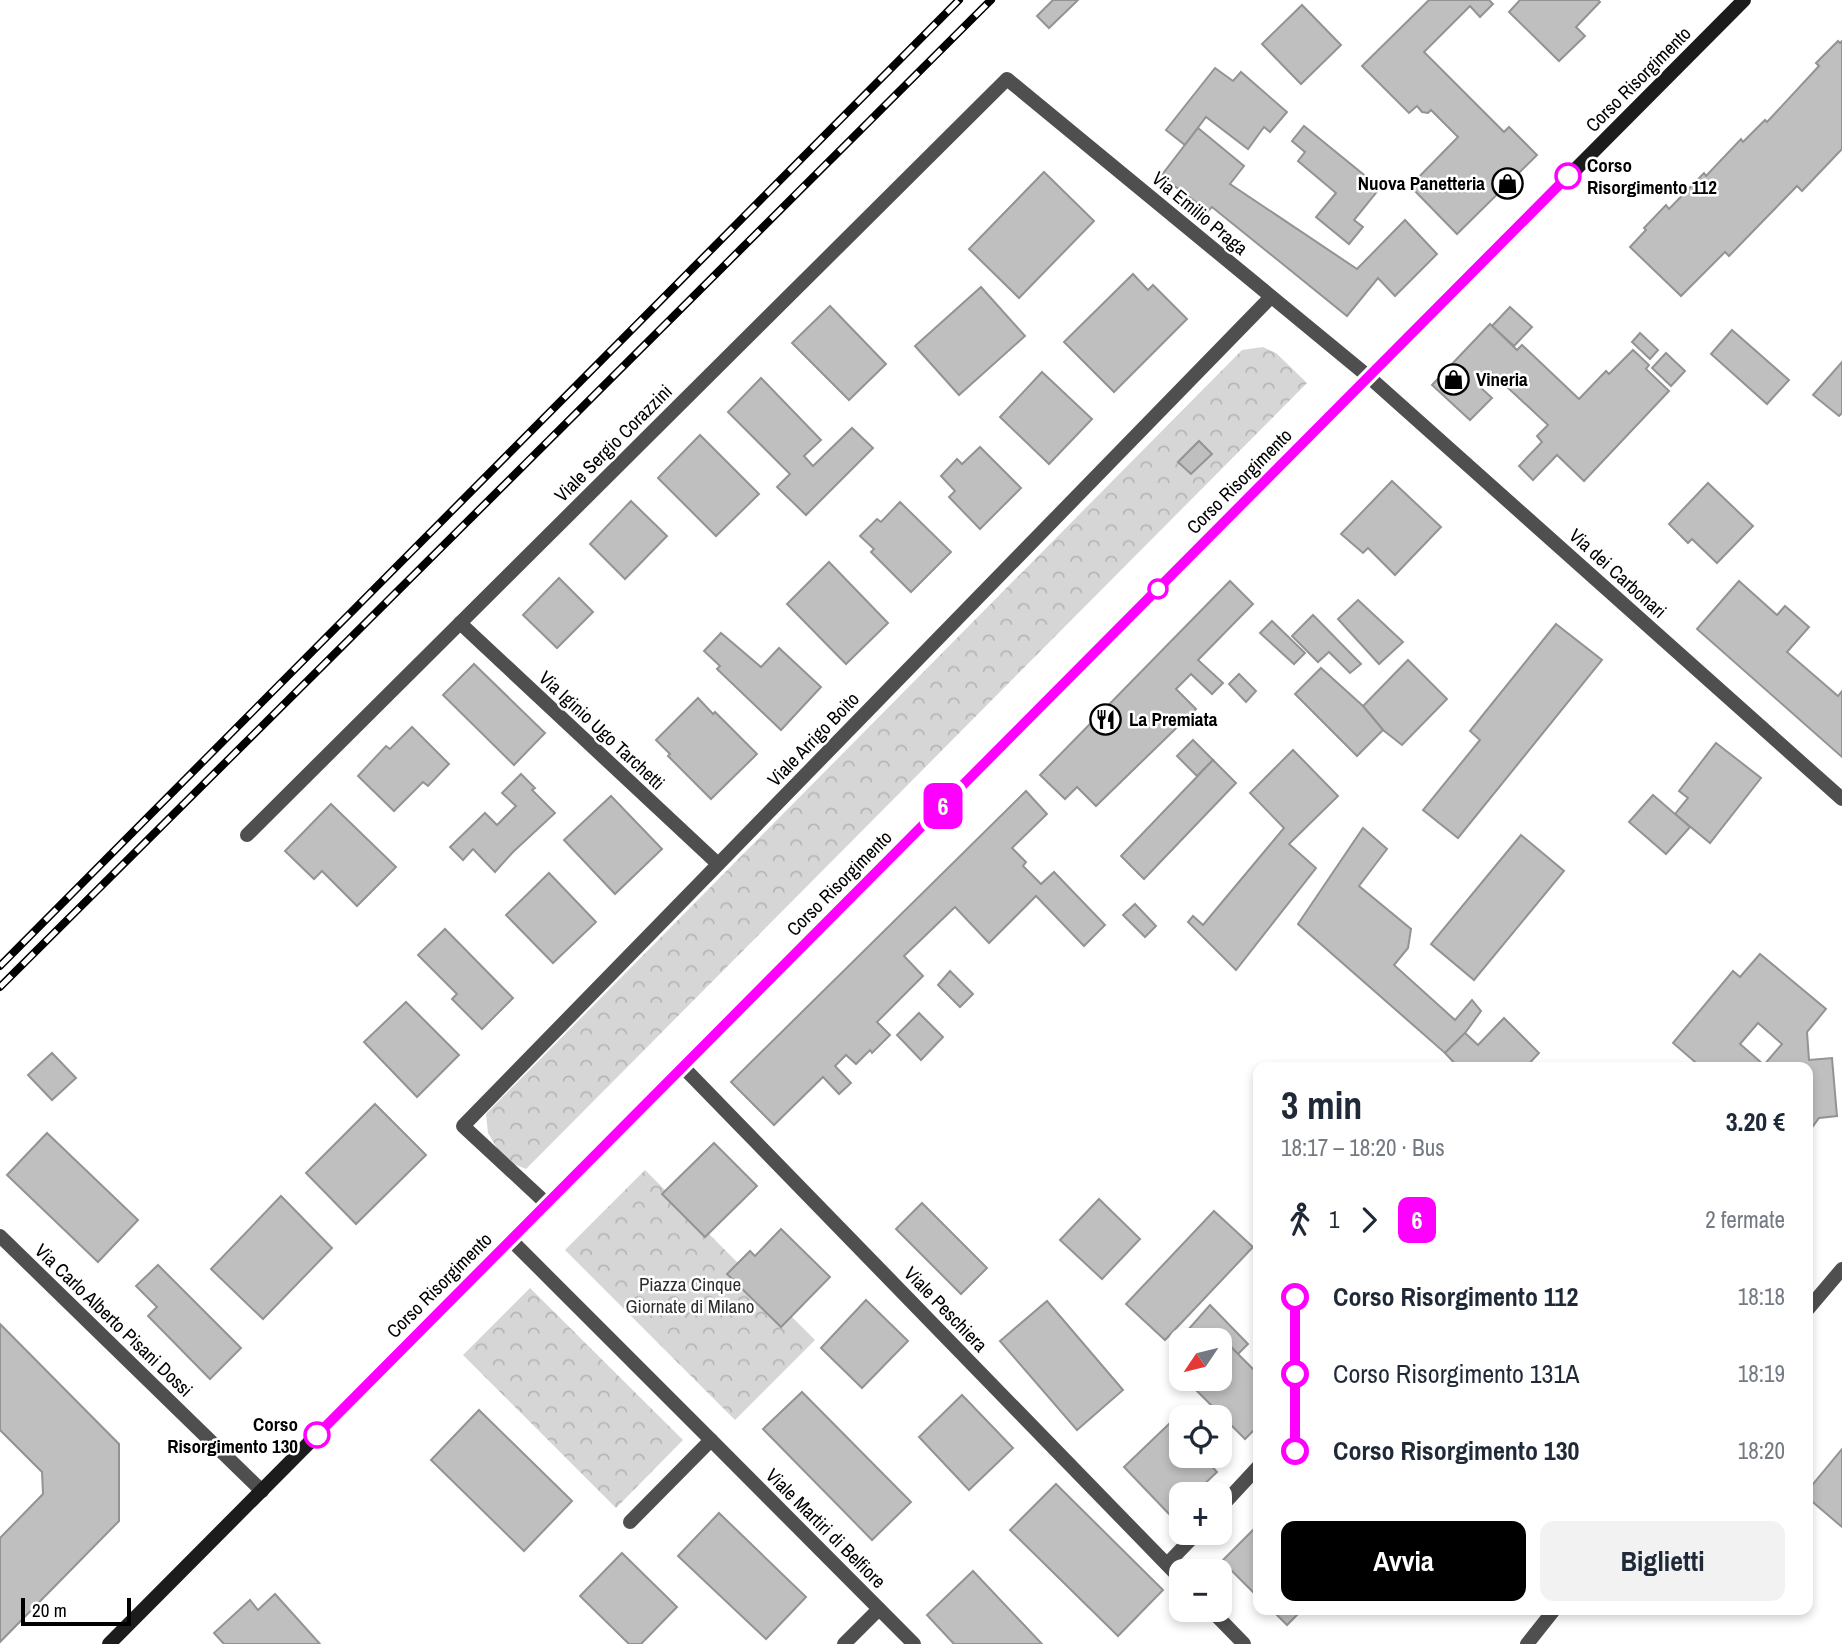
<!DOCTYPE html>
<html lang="it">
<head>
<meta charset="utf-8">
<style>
  :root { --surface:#fff; --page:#f2f2f3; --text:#1f2937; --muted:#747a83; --accent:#000 }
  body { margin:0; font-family:"Archivo Narrow",sans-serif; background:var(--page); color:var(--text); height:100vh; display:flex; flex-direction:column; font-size:26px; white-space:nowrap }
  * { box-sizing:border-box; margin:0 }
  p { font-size:23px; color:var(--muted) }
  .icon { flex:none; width:38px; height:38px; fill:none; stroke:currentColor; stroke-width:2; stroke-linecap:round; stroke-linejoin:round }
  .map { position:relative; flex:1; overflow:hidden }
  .sheet { position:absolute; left:1253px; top:1062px; width:560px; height:553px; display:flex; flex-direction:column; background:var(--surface); border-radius:14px; box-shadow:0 4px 10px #0003 }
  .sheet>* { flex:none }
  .badge { padding:0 14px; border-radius:10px; font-size:24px; line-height:46px }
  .needle { width:46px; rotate:235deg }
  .buttons { position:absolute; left:1169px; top:1328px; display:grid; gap:14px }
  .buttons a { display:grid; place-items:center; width:63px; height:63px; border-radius:14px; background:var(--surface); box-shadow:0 4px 10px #0003; font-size:35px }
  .scale { position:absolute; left:21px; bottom:18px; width:110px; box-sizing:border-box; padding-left:7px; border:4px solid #000; border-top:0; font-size:19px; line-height:24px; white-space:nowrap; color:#000; -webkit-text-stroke:5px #fff; paint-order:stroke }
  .map>.badge { position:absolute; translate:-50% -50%; box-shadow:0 0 0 4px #fff }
  .legs { display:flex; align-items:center; gap:10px; height:77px; padding:0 28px; font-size:23px }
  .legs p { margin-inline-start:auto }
  .summary { display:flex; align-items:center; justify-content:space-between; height:119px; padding:0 28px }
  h1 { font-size:38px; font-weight:700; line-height:52px }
  .cta { display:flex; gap:14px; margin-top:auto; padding:14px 28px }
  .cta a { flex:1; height:80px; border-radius:14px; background:var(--accent); color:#fff; font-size:28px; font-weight:700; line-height:80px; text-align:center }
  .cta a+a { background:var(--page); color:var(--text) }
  ul { padding:0 28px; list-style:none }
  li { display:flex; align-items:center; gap:24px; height:77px; font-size:26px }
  li i { display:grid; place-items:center; width:10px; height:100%; margin:0 9px; background:currentColor }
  li i::after { content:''; width:18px; height:18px; margin:-9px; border:5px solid; border-radius:50%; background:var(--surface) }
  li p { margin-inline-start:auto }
  li:first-child i { background:linear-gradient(#0000 50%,currentColor 0) }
  li:last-child i { background:linear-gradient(currentColor 50%,#0000 0) }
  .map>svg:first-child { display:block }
  .park { fill:url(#park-crowns); fill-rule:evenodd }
  .building { fill:#bfbfbf; stroke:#939393; stroke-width:2; fill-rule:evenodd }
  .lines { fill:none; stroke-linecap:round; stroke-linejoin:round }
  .minor { stroke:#4f4f4f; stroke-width:14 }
  .secondary { stroke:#1c1c1c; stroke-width:14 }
  .rail-casing { stroke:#000; stroke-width:8 }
  .rail { stroke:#fff; stroke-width:5; stroke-dasharray:16; stroke-linecap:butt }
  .line-1-casing { stroke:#fff; stroke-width:16 }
  .line-1 { stroke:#f0f; stroke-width:10 }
  .stop-1-dot { fill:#fff; stroke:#f0f; stroke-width:3.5 }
  .labels { text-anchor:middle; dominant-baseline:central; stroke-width:5; stroke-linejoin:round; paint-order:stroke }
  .street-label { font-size:19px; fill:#000; stroke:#fff }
  .stop-label { font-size:19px; font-weight:bold; fill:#000; stroke:#fff; text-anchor:start }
  .poi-label { font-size:19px; font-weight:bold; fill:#000; stroke:#fff; text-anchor:start }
  .park-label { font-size:19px; fill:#2d2d2d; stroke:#fff }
</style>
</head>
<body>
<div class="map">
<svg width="1842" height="1644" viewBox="0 0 1842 1644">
  <defs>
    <pattern id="park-crowns" width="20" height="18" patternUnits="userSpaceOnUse" patternTransform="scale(1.75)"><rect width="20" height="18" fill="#d6d6d6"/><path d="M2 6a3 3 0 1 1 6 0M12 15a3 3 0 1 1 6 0" fill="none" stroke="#b6b6b6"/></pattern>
  </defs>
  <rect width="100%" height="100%" fill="#fff"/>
  <g class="park">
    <path d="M 1263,347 L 1276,353 L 1307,383 L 526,1169 L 504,1160 L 488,1133 L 486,1114 L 1242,350 ZM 1199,441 L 1212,454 L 1191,474 L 1178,462 Z"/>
    <polygon points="645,1170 815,1340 735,1420 565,1250"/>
    <polygon points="530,1288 683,1440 616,1508 463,1355"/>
  </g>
  <g class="building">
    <polygon points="1053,0 1078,0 1049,28 1037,16"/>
    <polygon points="1429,0 1489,0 1493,4 1480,17 1470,6 1424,52 1504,132 1509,127 1537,155 1457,234 1410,186 1458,137 1431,110 1428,113 1422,112 1417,106 1409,113 1362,66"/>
    <polygon points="1520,0 1598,0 1600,2 1576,27 1585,36 1559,61 1509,12"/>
    <polygon points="1302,5 1341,45 1301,84 1262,44"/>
    <polygon points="1838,41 1840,43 1842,41 1842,149 1802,191 1797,186 1729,256 1725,252 1681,296 1630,247 1646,230 1644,228 1666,205 1669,209 1704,173 1706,176 1741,139 1743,142 1765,120 1767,122 1819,66 1816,63"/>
    <polygon points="1215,68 1233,81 1241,72 1287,112 1270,132 1264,127 1248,149 1206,117 1185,145 1166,130"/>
    <polygon points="1304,126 1380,188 1354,220 1363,227 1349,244 1316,217 1336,193 1298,161 1305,152 1292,141"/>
    <polygon points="1198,128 1244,166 1230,184 1357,269 1405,220 1437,254 1395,296 1378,278 1347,316 1212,207 1208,211 1161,176"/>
    <polygon points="1044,172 1094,221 1019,298 969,249"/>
    <polygon points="1133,274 1148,290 1153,285 1187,319 1114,392 1064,342"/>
    <polygon points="981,287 1025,336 959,395 915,346"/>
    <polygon points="830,306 886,364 849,400 792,343"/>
    <polygon points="1510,307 1532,327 1514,346 1492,326"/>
    <polygon points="1490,324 1517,350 1522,345 1579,399 1606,371 1609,374 1633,350 1649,365 1646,369 1669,391 1584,481 1557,455 1533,480 1519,466 1542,442 1537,436 1548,425 1492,373 1480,387 1492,398 1470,420 1432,385"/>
    <polygon points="1732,330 1789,380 1767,404 1711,354"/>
    <polygon points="1640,333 1658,350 1650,359 1632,342"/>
    <polygon points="1666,353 1685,371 1671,386 1652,368"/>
    <polygon points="1842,362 1842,413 1839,416 1813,395"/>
    <polygon points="1042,372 1092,419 1049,464 1000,417"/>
    <polygon points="761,378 821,440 804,456 813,466 852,428 873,448 806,515 777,487 790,474 728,412"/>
    <polygon points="700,435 759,494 716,536 658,478"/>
    <polygon points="1199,441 1212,454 1191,474 1178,462"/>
    <polygon points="980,447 1021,488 980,529 949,497 955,491 941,476 957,459 962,464"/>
    <polygon points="1392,481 1441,527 1395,575 1368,548 1363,553 1341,534"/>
    <polygon points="1708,483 1753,526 1717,563 1692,539 1688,543 1669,524"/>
    <polygon points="631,501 667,536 625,579 590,544"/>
    <polygon points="900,502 951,552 911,592 871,552 874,549 860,536 877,519 881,522"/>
    <polygon points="829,562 888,623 846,664 787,604"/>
    <polygon points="559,578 593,612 557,648 523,615"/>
    <polygon points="1230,581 1253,604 1198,660 1223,683 1212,694 1191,674 1176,689 1196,709 1096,806 1077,787 1065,799 1040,775"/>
    <polygon points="1739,581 1777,615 1785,606 1809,627 1787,652 1838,696 1842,691 1842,757 1697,629"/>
    <polygon points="1358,600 1403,642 1379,664 1338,619"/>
    <polygon points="1313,615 1361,664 1350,673 1329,652 1318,662 1292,636"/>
    <polygon points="1272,621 1305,653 1294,664 1260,633"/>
    <polygon points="1556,624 1602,660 1458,838 1423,810 1480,740 1470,731"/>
    <polygon points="721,633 761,667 779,648 821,687 781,730 717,669 720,666 704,651"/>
    <polygon points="1408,660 1447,699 1402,745 1383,730 1363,706"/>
    <polygon points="474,664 545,733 514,765 443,695"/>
    <polygon points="1321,668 1363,706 1383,730 1357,756 1295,694"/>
    <polygon points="1239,674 1256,691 1246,702 1229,684"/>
    <polygon points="698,698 713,714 715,712 757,754 711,799 668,756 670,754 656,740"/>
    <polygon points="412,727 449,764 428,786 423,782 394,811 358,776 386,746 390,749"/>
    <polygon points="1193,740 1213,760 1197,776 1177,756"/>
    <polygon points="1716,743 1761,778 1710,843 1675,814 1688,798 1679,791"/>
    <polygon points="1293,750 1338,796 1289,844 1316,868 1236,970 1188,922 1193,916 1203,925 1284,828 1250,793"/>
    <polygon points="1213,760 1236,783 1144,879 1121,856"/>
    <polygon points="521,774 535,788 532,790 555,813 513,852 495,872 473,849 463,860 450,847 485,813 497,825 516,806 502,793"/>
    <polygon points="1026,791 1047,814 1012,848 1026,862 1023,866 1041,884 1054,872 1105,925 1084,946 1036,896 989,943 955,907 904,956 923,976 877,1022 890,1035 872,1053 870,1050 856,1064 846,1055 835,1066 851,1083 839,1094 823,1077 774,1125 731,1082"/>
    <polygon points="1653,795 1690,827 1666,854 1629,822"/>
    <polygon points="611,796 662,849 615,894 564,840"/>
    <polygon points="331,804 396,867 357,906 322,871 314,879 285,851"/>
    <polygon points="1363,828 1387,849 1359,886 1411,929 1408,948 1394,965 1455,1020 1472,1000 1481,1011 1465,1033 1445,1053 1298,924"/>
    <polygon points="1521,835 1564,871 1474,980 1431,944"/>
    <polygon points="549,873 596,922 553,963 506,915"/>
    <polygon points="1135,904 1156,926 1145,937 1123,915"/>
    <polygon points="445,929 513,998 482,1029 452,999 457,994 418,955"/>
    <path d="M 1760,954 L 1826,1009 L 1807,1032 L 1809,1060 L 1832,1058 L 1837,1116 L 1819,1118 L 1808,1133 L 1808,1068 L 1702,1068 L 1673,1043 L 1733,971 L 1740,977 ZM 1758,1023 L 1782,1044 L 1764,1065 L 1740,1044 Z"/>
    <polygon points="950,971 973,994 960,1007 938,985"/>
    <polygon points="406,1002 459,1055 417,1097 364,1042"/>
    <polygon points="919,1013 943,1037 921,1060 897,1035"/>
    <polygon points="1504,1018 1539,1053 1525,1068 1459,1068 1445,1053 1465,1033 1478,1045"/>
    <polygon points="52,1053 76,1078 52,1100 28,1075"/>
    <polygon points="375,1104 426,1155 356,1224 306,1173"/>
    <polygon points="47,1133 138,1220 98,1262 7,1175"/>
    <polygon points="714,1143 757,1186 705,1237 662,1194"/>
    <polygon points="281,1196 332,1248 263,1319 211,1269"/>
    <polygon points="1099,1199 1140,1239 1102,1279 1060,1240"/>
    <polygon points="922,1203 987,1268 961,1294 896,1229"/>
    <polygon points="1214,1211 1253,1247 1165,1340 1126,1304"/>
    <polygon points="781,1229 830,1277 781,1327 727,1274 750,1251 755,1256"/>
    <polygon points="158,1265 241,1348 210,1379 148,1316 157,1307 136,1286"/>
    <polygon points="866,1300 908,1341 862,1388 821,1348"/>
    <polygon points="1047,1301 1123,1390 1077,1430 1000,1341"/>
    <polygon points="1210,1305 1248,1344 1238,1354 1230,1346 1220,1357 1220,1340 1195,1340 1187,1331"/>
    <polygon points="0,1324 119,1444 119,1521 0,1642 0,1538 43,1494 42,1472 0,1430"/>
    <polygon points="1230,1346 1258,1374 1258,1388 1256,1390 1258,1392 1258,1426 1245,1439 1191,1385 1198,1379 1220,1379 1220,1357"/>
    <polygon points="802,1392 911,1502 872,1540 763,1429"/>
    <polygon points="962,1395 1013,1448 969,1490 919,1437"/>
    <polygon points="479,1410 572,1501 524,1551 431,1460"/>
    <polygon points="1170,1423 1181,1435 1181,1456 1202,1456 1217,1472 1194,1494 1181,1494 1181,1507 1171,1516 1124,1467"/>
    <polygon points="1842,1449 1842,1527 1808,1498 1808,1490"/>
    <polygon points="1056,1484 1163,1590 1118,1636 1010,1530"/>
    <polygon points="719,1513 806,1597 766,1639 678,1556"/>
    <polygon points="1258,1525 1258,1597 1222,1561"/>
    <polygon points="622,1553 677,1607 641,1644 629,1644 580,1596"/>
    <polygon points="973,1571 1042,1644 954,1644 927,1615"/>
    <polygon points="275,1594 320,1644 224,1644 214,1633 250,1600 258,1610"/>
    <polygon points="1272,1610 1302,1610 1287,1625"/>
  </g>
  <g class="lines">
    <g class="minor">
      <polyline points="460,623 718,864"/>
      <polyline points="247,835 1007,79 1369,377 1842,799"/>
      <polyline points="683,1067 1181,1579"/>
      <polyline points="547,1204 463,1126 1271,297"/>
      <polyline points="0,1236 262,1491"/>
      <polyline points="511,1240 711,1440 630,1522"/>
      <polyline points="1808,1309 1842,1269"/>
      <polyline points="711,1440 914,1644"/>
      <polyline points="1220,1508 1258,1467"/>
      <polyline points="1167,1564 1197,1533"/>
      <polyline points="1211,1610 1244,1644"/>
      <polyline points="844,1644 879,1609"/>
      <polyline points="1527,1644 1554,1610"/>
    </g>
    <polyline class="secondary" points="109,1644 1744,0"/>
    <defs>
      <g id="rail">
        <polyline points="0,966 959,0"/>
        <polyline points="0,987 991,0"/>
      </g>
    </defs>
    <use href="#rail" class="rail-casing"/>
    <use href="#rail" class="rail"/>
  </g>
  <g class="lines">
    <defs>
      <polyline id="line-1" points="317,1435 1568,176"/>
    </defs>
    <use href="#line-1" class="line-1-casing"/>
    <use href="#line-1" class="line-1"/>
  </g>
  <defs>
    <symbol id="shop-ring" viewBox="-11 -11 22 22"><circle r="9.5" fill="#fff" stroke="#000" stroke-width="1.5"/><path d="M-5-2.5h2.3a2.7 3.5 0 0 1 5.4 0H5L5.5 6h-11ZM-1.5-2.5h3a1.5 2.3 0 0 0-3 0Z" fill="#000"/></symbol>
    <symbol id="restaurant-ring" viewBox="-11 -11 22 22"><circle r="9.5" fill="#fff" stroke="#000" stroke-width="1.5"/><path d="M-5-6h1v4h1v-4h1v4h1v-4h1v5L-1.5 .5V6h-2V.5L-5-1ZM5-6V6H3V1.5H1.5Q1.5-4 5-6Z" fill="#000"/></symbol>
  </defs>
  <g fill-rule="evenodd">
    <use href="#shop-ring" x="1490" y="166" width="35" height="35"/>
    <use href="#shop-ring" x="1436" y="362" width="35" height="35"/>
    <use href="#restaurant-ring" x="1088" y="702" width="35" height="35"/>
  </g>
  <g class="stop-1-dot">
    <circle cx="1568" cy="176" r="12"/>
    <circle cx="1158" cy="589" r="9"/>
    <circle cx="317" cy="1435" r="12"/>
  </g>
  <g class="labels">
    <g class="street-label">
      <text transform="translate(1638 79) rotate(-45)">Corso Risorgimento</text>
      <text transform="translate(1200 213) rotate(40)">Via Emilio Praga</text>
      <text transform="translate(613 443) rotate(-45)">Viale Sergio Corazzini</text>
      <text transform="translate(1239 481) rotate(-45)">Corso Risorgimento</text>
      <text transform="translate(1618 573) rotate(42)">Via dei Carbonari</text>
      <text transform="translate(602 730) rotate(43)">Via Iginio Ugo Tarchetti</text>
      <text transform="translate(813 739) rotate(-46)">Viale Arrigo Boito</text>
      <text transform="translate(839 883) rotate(-45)">Corso Risorgimento</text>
      <text transform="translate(439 1285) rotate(-45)">Corso Risorgimento</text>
      <text transform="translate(946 1309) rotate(46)">Viale Peschiera</text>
      <text transform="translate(114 1320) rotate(44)">Via Carlo Alberto Pisani Dossi</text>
      <text transform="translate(826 1528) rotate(45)">Viale Martiri di Belfiore</text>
    </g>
    <g class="stop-label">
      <text x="1587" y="165">Corso<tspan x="1587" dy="22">Risorgimento 112</tspan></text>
      <text x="298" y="1424" text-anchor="end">Corso<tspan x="298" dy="22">Risorgimento 130</tspan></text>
    </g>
    <g class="poi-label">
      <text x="1485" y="183" text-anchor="end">Nuova Panetteria</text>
      <text x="1476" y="379">Vineria</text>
      <text x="1129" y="719">La Premiata</text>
    </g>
    <g class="park-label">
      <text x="690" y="1284">Piazza Cinque<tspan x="690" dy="22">Giornate di Milano</tspan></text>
    </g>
  </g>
</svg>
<div class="buttons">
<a><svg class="needle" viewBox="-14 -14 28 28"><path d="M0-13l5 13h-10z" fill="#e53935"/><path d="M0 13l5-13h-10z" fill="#747a83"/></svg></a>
<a><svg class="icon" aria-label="locate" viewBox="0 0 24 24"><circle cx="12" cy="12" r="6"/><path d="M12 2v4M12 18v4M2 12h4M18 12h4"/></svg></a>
<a>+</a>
<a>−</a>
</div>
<div class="scale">20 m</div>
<b class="badge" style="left:943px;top:806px;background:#f0f;color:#fff">6</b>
<section class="sheet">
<div class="summary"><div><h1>3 min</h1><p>18:17 – 18:20 · Bus</p></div><b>3.20 €</b></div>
<div class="legs"><svg class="icon" aria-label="walk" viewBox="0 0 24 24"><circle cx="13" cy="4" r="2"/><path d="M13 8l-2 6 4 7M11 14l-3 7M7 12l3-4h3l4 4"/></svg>1<svg class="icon" aria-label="forward" viewBox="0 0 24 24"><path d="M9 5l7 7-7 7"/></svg><b class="badge" style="background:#f0f;color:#fff">6</b><p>2 fermate</p></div>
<ul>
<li><i style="color:#f0f"></i><b>Corso Risorgimento 112</b><p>18:18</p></li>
<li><i style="color:#f0f"></i><span>Corso Risorgimento 131A</span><p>18:19</p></li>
<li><i style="color:#f0f"></i><b>Corso Risorgimento 130</b><p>18:20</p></li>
</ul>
<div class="cta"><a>Avvia</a><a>Biglietti</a></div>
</section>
</div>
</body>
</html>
